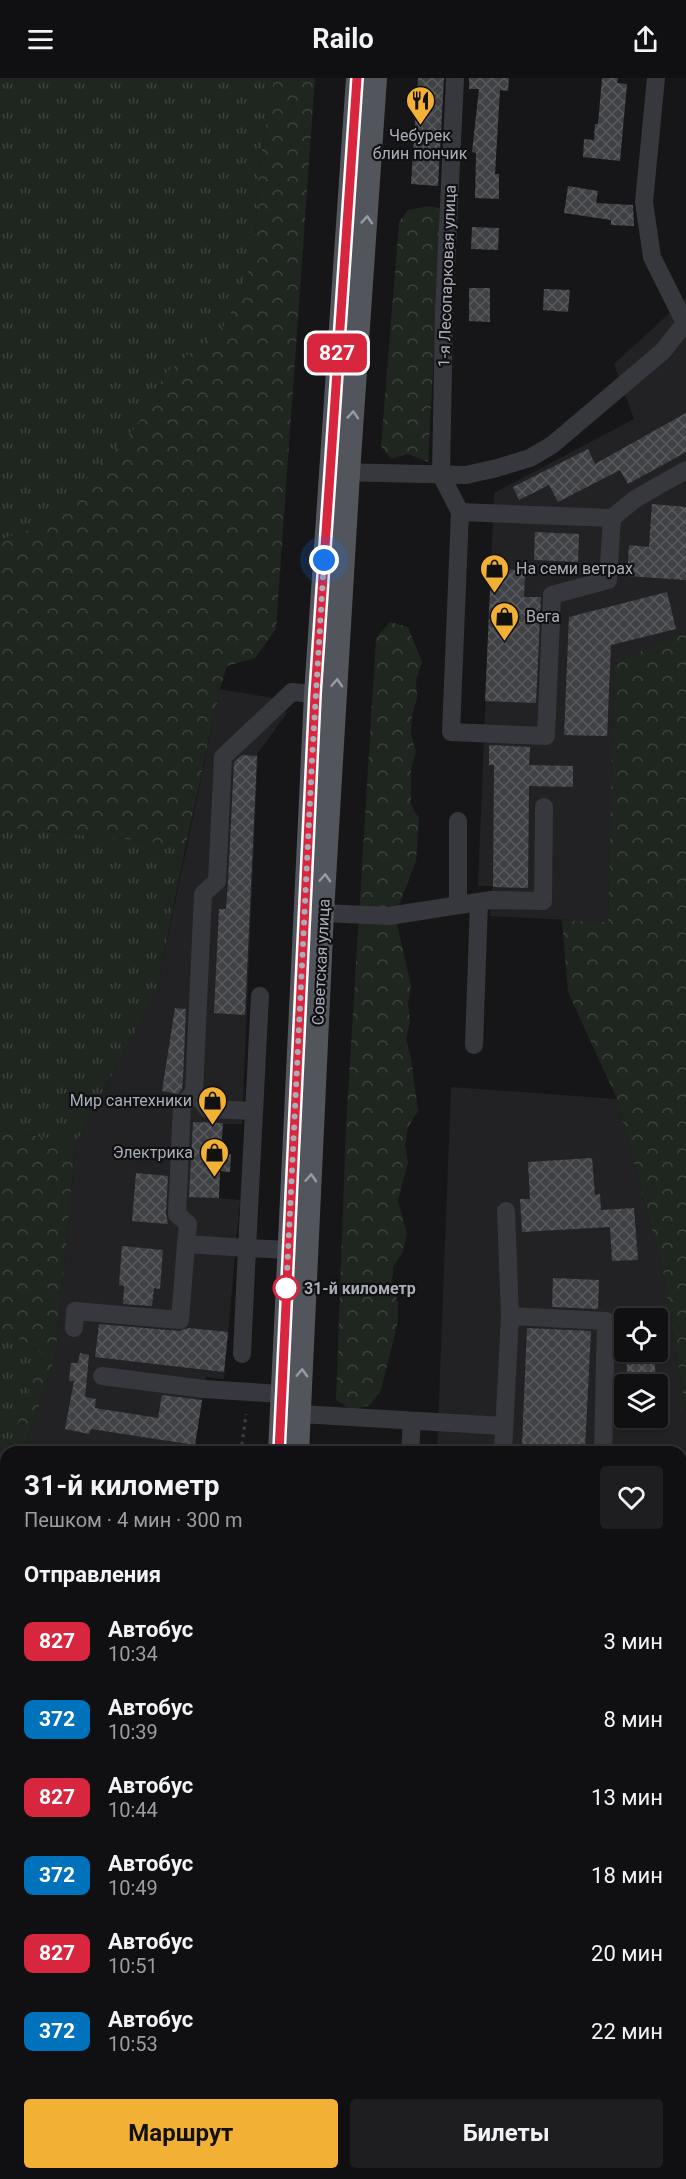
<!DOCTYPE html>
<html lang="ru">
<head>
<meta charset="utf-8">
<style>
  :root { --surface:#101012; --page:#1e1e20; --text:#f1f3f6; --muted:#9c9d9f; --line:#303032; --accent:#f2b134 }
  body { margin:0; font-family:Roboto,sans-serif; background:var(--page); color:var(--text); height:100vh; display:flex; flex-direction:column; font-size:22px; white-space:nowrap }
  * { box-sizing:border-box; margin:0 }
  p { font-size:20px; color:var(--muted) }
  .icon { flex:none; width:33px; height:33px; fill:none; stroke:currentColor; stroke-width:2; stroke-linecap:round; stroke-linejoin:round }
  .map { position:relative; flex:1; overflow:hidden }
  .panel { position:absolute; left:0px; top:1368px; width:687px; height:734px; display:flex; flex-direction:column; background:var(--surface); border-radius:18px 18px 0 0; box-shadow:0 2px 4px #0004,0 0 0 2px var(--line) }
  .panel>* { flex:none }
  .badge { padding:0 12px; border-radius:9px; font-size:21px; line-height:39px }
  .tools { position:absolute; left:614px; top:1230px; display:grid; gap:12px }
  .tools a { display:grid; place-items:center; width:54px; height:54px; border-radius:6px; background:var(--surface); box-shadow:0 2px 4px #0004,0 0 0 2px var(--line); font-size:30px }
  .you { position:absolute; width:30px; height:30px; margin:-15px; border:4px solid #fff; border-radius:50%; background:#1a73e8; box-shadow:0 0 0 9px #1a73e833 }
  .map>.badge { position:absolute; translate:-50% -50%; box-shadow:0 0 0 3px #fff }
  h2 { padding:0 24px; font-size:22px; line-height:54px }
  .round { display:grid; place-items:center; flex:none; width:63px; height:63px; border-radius:6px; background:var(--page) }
  .overview { display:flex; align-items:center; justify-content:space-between; height:102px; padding:0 24px }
  h1 { font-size:28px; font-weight:700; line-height:45px }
  .primary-button { display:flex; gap:12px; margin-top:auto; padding:12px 24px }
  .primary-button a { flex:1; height:69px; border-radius:6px; background:var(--accent); color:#111; font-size:24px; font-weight:700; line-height:69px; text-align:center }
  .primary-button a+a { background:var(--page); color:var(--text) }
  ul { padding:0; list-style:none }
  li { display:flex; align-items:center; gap:18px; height:78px; padding:0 24px }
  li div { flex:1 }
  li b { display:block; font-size:22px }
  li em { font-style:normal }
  li .badge { min-width:66px; font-weight:700; text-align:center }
  header { display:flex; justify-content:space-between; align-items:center; height:78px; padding:0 24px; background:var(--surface); font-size:27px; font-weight:700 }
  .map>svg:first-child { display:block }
  .built { fill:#222225; fill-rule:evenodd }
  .grass { fill:url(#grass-tufts) }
  .forest { fill:url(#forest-crowns) }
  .building { fill:url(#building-cross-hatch) }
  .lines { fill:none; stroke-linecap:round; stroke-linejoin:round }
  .path { stroke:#3d3f44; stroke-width:3; stroke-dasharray:3 4.5; stroke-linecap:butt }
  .minor { stroke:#37383d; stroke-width:18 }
  .major { stroke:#53555c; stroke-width:22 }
  .oneway { stroke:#979ba6 }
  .line-casing { stroke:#fff; stroke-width:14 }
  .line { stroke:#d7263d; stroke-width:9 }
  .walk { stroke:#a8adb8; stroke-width:6; stroke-dasharray:0 10.8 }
  .stop-dot { fill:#fff; stroke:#d7263d; stroke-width:3 }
  .labels { text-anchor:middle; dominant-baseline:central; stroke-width:4.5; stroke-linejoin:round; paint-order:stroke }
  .poi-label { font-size:16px; fill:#a8adb8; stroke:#111113; text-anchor:start }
  .street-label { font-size:16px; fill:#a8adb8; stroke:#111113 }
  .stop-label { font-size:16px; font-weight:bold; fill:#a8adb8; stroke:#111113; text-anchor:start }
</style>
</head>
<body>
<header><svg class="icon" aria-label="menu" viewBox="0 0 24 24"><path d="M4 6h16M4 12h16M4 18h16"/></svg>Railo<svg class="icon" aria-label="share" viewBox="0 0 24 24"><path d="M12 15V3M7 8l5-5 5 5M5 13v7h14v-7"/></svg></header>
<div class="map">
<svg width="686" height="2101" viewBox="0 0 686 2101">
  <defs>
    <pattern id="grass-tufts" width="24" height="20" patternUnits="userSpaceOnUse" patternTransform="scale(1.5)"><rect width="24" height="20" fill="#1e261f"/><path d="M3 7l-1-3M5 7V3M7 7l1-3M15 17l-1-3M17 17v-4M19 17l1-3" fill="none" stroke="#3c433d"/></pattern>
    <pattern id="forest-crowns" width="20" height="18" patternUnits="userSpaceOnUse" patternTransform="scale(1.5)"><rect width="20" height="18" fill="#1e261f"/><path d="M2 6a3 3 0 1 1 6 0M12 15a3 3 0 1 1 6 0" fill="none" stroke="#3c433d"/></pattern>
    <pattern id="building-cross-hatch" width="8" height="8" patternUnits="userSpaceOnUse" patternTransform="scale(1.5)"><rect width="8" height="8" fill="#404145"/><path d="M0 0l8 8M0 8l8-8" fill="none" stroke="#595a5e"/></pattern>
  </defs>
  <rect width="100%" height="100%" fill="#161618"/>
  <g class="built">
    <polygon points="686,220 686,552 614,586 608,844 490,838 492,808 478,808 494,415 634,341 614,286"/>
    <polygon points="220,611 273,620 287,635 258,675 242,1046 223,1046 221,1075 231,1076 230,1094 220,1093 219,1120 240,1122 224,1301 206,1299 194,1374 23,1374 55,1280 76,1065 156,914"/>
    <path d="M 451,1009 L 617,1021 L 663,1193 L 686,1335 L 686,1944 L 681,1943 L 681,1866 L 685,1866 L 683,1806 L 681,1805 L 681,1374 L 437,1374 ZM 624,1240 L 657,1240 L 657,1274 L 624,1274 ZM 624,1306 L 657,1306 L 657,1340 L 624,1340 Z"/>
    <polygon points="6,1422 6,1545 0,1543 0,1439"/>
    <polygon points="6,1549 6,1914 0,1910 0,1574"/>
  </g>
  <g class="grass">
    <polygon points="0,0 270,0 273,7 259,89 254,179 226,246 166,295 136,349 39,448 0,462"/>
    <polygon points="0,749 186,767 156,914 76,1065 0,1052"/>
    <polygon points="0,1249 43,1276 0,1393"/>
  </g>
  <g class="forest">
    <polygon points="270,0 315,0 276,551 255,580 227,588 220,611 186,767 0,749 0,462 39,448 136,349 166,295 226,246 254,179 259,89 273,7"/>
    <polygon points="429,128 442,131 428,384 408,376 391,381 381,368 399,144 408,132"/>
    <polygon points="390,544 408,549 422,584 416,602 417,620 412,638 411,656 416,674 411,691 411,727 419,740 416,783 395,837 411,907 408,926 410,944 406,962 411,980 418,1033 408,1049 405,1067 408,1085 398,1122 407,1156 403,1174 393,1189 392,1207 398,1225 398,1243 381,1312 370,1327 352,1332 336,1322 346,1049 376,560"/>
    <polygon points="686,552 686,1335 663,1193 617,1021 568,914 562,842 608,844 614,586"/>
    <polygon points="0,1052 76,1065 55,1280 23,1374 7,1374 43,1276 0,1249"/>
    <polygon points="6,1376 6,1422 0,1439 0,1393"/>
  </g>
  <g class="building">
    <polygon points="418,0 444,0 438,108 411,106"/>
    <polygon points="469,0 509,0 508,13 500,12 495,96 499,96 499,121 475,120 476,75 472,74 479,11 469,11"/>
    <polygon points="602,0 618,0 617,5 627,6 620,83 583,79 584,61 594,62 595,46 598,46"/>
    <polygon points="568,108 598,113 596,125 633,127 634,148 611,147 611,142 564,135"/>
    <polygon points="472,149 499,150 498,172 471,171"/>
    <polygon points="469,210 490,210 490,244 469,243"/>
    <polygon points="544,211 570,212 568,234 543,232"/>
    <polygon points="686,335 686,374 628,406 620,392 558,424 549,407 519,422 513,409 588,371 595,386"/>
    <polygon points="652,426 686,429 686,502 627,498 629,467 649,469"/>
    <polygon points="535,454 579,456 578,484 534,482"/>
    <polygon points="491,491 525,492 524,519 541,519 536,625 485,623"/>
    <polygon points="667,514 676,551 611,567 607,658 564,657 569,539"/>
    <polygon points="489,667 530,669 529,687 573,688 573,709 529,708 528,810 493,809 494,687 489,687"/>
    <polygon points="242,677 257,678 245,937 214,935 219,831 226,831 228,804 234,684"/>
    <polygon points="175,930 186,931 183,1000 182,1011 178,1016 162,1013"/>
    <polygon points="193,1044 223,1045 221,1075 231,1076 230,1094 220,1093 219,1120 189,1119"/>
    <polygon points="592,1080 595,1117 600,1116 601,1132 634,1130 638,1182 612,1183 610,1149 522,1154 520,1121 530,1121 528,1084"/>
    <polygon points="136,1095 168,1098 166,1135 168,1146 132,1143"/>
    <polygon points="122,1168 163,1172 160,1211 154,1210 152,1228 123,1226 124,1208 119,1207"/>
    <polygon points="553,1200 599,1202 598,1231 552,1229"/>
    <polygon points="99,1246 179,1253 188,1250 228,1254 224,1294 95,1279"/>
    <polygon points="527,1250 591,1253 585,1370 522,1367"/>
    <polygon points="626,1274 654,1274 656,1306 628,1306"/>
    <polygon points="80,1275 89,1277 85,1319 96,1321 95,1330 158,1340 162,1317 202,1322 195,1367 91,1351 89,1356 65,1351 74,1303 69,1303 71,1285 78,1285"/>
  </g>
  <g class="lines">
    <polyline class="path" points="241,1374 246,1336"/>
    <g class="minor">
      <polyline points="455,0 444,233 441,397 460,434 451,654 546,658 552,517 608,502 612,440 460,434"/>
      <polyline points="656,0 644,124 652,179 685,245"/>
      <polyline points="337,394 466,397 497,390 530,380 552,367 663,273 686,244"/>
      <polyline points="612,440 635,421 686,392"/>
      <polyline points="458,827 458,743"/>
      <polyline points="323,835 389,838 491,822 543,823 544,729"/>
      <polyline points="260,918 247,1170 186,1166 188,1146 177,1136 182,1028 194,1014 203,816 217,803 223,679 292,614 315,616"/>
      <polyline points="474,967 479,824"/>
      <polyline points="194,1014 208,1031 254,1033"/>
      <polyline points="506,1133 510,1238"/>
      <polyline points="74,1250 75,1233 180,1242 186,1166"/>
      <polyline points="242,1276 247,1170 288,1172"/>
      <polyline points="102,1298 204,1311 281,1316"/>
      <polyline points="300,1336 504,1348"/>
      <polyline points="410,1374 412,1343"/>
      <polyline points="503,1374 510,1238 606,1243 603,1374"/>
      <polyline points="681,1606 686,1606"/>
      <polyline points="681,1733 686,1733"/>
      <polyline points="0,1773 6,1761"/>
      <polyline points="681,1816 686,1816"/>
      <polyline points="681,1906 686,1906"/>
      <polyline points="0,1924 6,1929"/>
      <polyline points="681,1957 686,1958"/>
      <polyline points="0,2023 6,2024"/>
      <polyline points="600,2101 600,2096"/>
      <polyline points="636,2101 636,2096"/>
    </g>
    <g class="major">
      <polyline points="279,1374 315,616 357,0"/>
      <polyline points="298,1374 323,835 349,395 376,0"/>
      <polyline points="244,2101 244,2096"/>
      <polyline points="261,2101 261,2096"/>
    </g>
  </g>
  <defs><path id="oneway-chevron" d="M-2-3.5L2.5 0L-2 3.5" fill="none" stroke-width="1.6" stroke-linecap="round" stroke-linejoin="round" transform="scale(1.5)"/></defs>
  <g class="oneway">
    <use href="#oneway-chevron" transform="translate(367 142) rotate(-86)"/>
    <use href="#oneway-chevron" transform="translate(353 337) rotate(-86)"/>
    <use href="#oneway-chevron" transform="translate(337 605) rotate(-87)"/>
    <use href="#oneway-chevron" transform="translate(325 800) rotate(-87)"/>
    <use href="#oneway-chevron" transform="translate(311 1100) rotate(-87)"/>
    <use href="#oneway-chevron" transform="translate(302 1295) rotate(-88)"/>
  </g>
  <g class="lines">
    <defs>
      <polyline id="line" points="279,1374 315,616 357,0"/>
    </defs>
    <use href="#line" class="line-casing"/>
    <use href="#line" class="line"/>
    <polyline class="walk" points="286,1210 286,1216 312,682 324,482"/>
  </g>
  <defs>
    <symbol id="restaurant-pin" viewBox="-11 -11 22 30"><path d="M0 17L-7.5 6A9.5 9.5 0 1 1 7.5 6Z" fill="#f2b134" stroke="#111113"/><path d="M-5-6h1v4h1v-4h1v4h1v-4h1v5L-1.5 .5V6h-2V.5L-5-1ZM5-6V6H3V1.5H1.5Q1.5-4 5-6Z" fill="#111"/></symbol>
    <symbol id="shop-pin" viewBox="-11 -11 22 30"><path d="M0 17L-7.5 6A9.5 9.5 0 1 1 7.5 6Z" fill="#f2b134" stroke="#111113"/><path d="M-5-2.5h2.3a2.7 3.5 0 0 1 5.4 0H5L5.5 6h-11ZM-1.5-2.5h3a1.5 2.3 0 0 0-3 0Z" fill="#111"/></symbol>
  </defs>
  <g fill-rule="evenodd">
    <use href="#restaurant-pin" x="404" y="6" width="33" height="45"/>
    <use href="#shop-pin" x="478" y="474" width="33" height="45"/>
    <use href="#shop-pin" x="488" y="522" width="33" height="45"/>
    <use href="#shop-pin" x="196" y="1006" width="33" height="45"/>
    <use href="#shop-pin" x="198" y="1058" width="33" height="45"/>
  </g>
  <circle class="stop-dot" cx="286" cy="1210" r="12"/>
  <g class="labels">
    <g class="poi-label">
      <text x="420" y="57" text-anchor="middle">Чебурек<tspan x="420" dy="18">блин пончик</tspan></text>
      <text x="516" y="490">На семи ветрах</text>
      <text x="526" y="538">Вега</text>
      <text x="192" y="1022" text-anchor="end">Мир сантехники</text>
      <text x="193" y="1074" text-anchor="end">Электрика</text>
    </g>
    <g class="street-label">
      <text transform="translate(447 198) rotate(-88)">1-я Лесопарковая улица</text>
      <text transform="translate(321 884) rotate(-87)">Советская улица</text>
    </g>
    <g class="stop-label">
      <text x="304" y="1210">31-й километр</text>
    </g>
  </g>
</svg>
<div class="tools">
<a><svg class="icon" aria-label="locate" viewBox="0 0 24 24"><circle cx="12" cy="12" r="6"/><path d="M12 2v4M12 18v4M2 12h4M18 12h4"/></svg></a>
<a><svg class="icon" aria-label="layers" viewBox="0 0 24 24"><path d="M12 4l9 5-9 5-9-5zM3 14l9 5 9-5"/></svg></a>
</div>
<div class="you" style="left:324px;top:482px"></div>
<b class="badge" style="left:337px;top:275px;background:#d7263d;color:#fff">827</b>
<section class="panel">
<div class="overview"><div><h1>31-й километр</h1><p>Пешком · 4 мин · 300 m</p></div><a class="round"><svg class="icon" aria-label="heart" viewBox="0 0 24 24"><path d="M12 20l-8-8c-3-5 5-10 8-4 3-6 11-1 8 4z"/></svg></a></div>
<h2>Отправления</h2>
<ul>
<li><span class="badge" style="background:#d7263d;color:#fff">827</span><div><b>Автобус</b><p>10:34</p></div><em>3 мин</em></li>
<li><span class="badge" style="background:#0072bc;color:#fff">372</span><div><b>Автобус</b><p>10:39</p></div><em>8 мин</em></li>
<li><span class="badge" style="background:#d7263d;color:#fff">827</span><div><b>Автобус</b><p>10:44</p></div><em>13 мин</em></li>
<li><span class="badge" style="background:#0072bc;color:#fff">372</span><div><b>Автобус</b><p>10:49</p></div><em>18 мин</em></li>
<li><span class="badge" style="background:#d7263d;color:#fff">827</span><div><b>Автобус</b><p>10:51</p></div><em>20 мин</em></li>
<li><span class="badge" style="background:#0072bc;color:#fff">372</span><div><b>Автобус</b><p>10:53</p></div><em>22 мин</em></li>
</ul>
<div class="primary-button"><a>Маршрут</a><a>Билеты</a></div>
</section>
</div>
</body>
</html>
